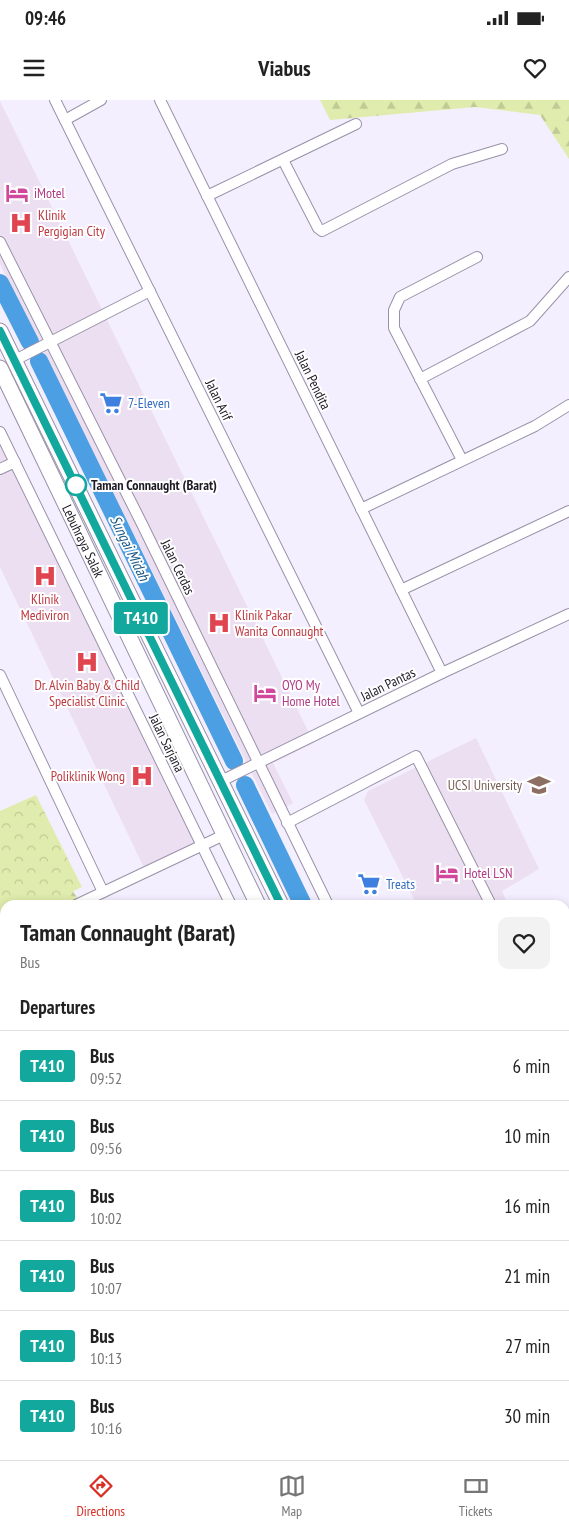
<!DOCTYPE html>
<html lang="en">
<head>
<meta charset="utf-8">
<style>
  :root { --surface:#fff; --page:#f2f2f2; --text:#222; --muted:#767676; --line:#e0e0e0; --accent:#d93025 }
  body { margin:0; font-family:"PT Sans Narrow",sans-serif; background:var(--page); color:var(--text); height:100vh; display:flex; flex-direction:column; font-size:19px; white-space:nowrap }
  * { box-sizing:border-box; margin:0 }
  p { font-size:16px; color:var(--muted) }
  .icon { flex:none; width:28px; height:28px; fill:none; stroke:currentColor; stroke-width:2; stroke-linecap:round; stroke-linejoin:round }
  .map { position:relative; flex:1; overflow:hidden }
  .panel { position:absolute; left:0px; top:800px; width:570px; height:560px; display:flex; flex-direction:column; background:var(--surface); border-radius:15px 15px 0 0; box-shadow:0 2px 8px #0003 }
  .panel>* { flex:none }
  .badge { padding:0 10px; border-radius:4px; font-size:18px; line-height:32px }
  .map>.badge { position:absolute; translate:-50% -50%; box-shadow:0 0 0 2px #fff }
  h2 { padding:0 20px; font-size:19px; line-height:45px }
  .round { display:grid; place-items:center; flex:none; width:52px; height:52px; border-radius:10px; background:var(--page) }
  .overview { display:flex; align-items:center; justify-content:space-between; height:85px; padding:0 20px }
  h1 { font-size:24px; font-weight:800; line-height:38px }
  ul { padding:0; list-style:none }
  li { display:flex; align-items:center; gap:15px; height:70px; padding:0 20px; border-top:1px solid var(--line) }
  li div { flex:1 }
  li b { display:block; font-size:19px }
  li em { font-style:normal }
  li .badge { min-width:55px; font-weight:700; text-align:center }
  .status { display:flex; justify-content:space-between; align-items:center; height:35px; padding:0 25px; background:var(--surface); direction:ltr }
  .status svg { height:14px; fill:currentColor }
  header { display:flex; justify-content:space-between; align-items:center; height:65px; padding:0 20px; background:var(--surface); font-size:22px; font-weight:800 }
  .tab-bar { display:flex; justify-content:space-around; align-items:center; height:70px; border-top:1px solid var(--line); background:var(--surface); font-size:14px; color:var(--muted) }
  .tab-bar a { display:grid; justify-items:center; gap:2px }
  .tab-bar .on { color:var(--accent) }
  .map>svg:first-child { display:block }
  .commercial { fill:#ecdff2 }
  .forest { fill:url(#forest-firs) }
  .cemetery { fill:url(#cemetery-stones) }
  .park { fill:url(#park-crowns) }
  .lines { fill:none; stroke-linecap:round; stroke-linejoin:round }
  .river { stroke:#4b9fe2; stroke-width:18 }
  .minor-casing { stroke:#9991a8; stroke-width:12 }
  .highway-casing { stroke:#9991a8; stroke-width:17 }
  .minor { stroke:#fff; stroke-width:10 }
  .highway { stroke:#fff; stroke-width:15 }
  .line-casing { stroke:#fff; stroke-width:11 }
  .line { stroke:#12a89d; stroke-width:8 }
  .stop-dot { fill:#fff; stroke:#12a89d; stroke-width:2.5 }
  .labels { text-anchor:middle; dominant-baseline:central; stroke-width:4; stroke-linejoin:round; paint-order:stroke }
  .hotel-label { font-size:14px; fill:#b23c85; stroke:#fff; text-anchor:start }
  .health-label { font-size:14px; fill:#be3a42; stroke:#fff; text-anchor:start }
  .street-label { font-size:14px; fill:#1e1b24; stroke:#fff }
  .shop-label { font-size:14px; fill:#366cbe; stroke:#fff; text-anchor:start }
  .stop-label { font-size:14px; font-weight:bold; fill:#1e1b24; stroke:#fff; text-anchor:start }
  .education-label { font-size:14px; fill:#785e54; stroke:#fff; text-anchor:end }
  .water-label { font-size:15px; font-style:italic; fill:#1d5885; stroke:#fff }
</style>
</head>
<body>
<div class="status"><b>09:46</b><svg viewBox="0 0 49 12"><path d="M0 12V9h3v3zM5 12V6h3v6zM10 12V3h3v9zM15 12V0h3v12zM26 1h20v11H26zM47 4h2v5h-2z"/></svg></div>
<header><svg class="icon" aria-label="menu" viewBox="0 0 24 24"><path d="M4 6h16M4 12h16M4 18h16"/></svg>Viabus<svg class="icon" aria-label="heart" viewBox="0 0 24 24"><path d="M12 20l-8-8c-3-5 5-10 8-4 3-6 11-1 8 4z"/></svg></header>
<div class="map">
<svg width="569" height="1360" viewBox="0 0 569 1360">
  <defs>
    <pattern id="forest-firs" width="22" height="20" patternUnits="userSpaceOnUse" patternTransform="scale(1.25)"><rect width="22" height="20" fill="#e0ecad"/><path d="M5 1l3.5 6h-7zM16 11l3.5 6h-7z" fill="#c0ca95"/></pattern>
    <pattern id="cemetery-stones" width="16" height="16" patternUnits="userSpaceOnUse" patternTransform="scale(1.25)"><rect width="16" height="16" fill="#e0ecad"/><path d="M2 7V4a2 2 0 0 1 4 0v3zM10 15v-3a2 2 0 0 1 4 0v3z" fill="#c0ca95"/></pattern>
    <pattern id="park-crowns" width="20" height="18" patternUnits="userSpaceOnUse" patternTransform="scale(1.25)"><rect width="20" height="18" fill="#e0ecad"/><path d="M2 6a3 3 0 1 1 6 0M12 15a3 3 0 1 1 6 0" fill="none" stroke="#c0ca95"/></pattern>
  </defs>
  <rect width="100%" height="100%" fill="#f4effe"/>
  <g class="commercial">
    <polygon points="0,1 314,643 273,663 293,703 272,714 0,164"/>
    <polygon points="0,335 206,748 147,774 0,467"/>
    <polygon points="476,638 539,769 502,791 508,805 417,805 364,700 368,691"/>
    <polygon points="565,919 569,928 569,1266 565,1263"/>
  </g>
  <g class="forest">
    <polygon points="320,0 569,0 569,59 540,15 475,7 330,20"/>
    <polygon points="66,781 78,799 66,805 5,805 5,834 0,837 0,790"/>
    <polygon points="5,1006 5,1045 0,1039 0,1008"/>
    <polygon points="0,1140 5,1149 5,1188 0,1182"/>
    <polygon points="5,1209 5,1355 115,1355 118,1360 0,1360 0,1213"/>
  </g>
  <polygon class="cemetery" points="434,1355 504,1355 506,1360 425,1360"/>
  <polygon class="park" points="36,695 82,787 45,805 5,805 5,824 0,826 0,711"/>
  <g class="lines">
    <g class="river">
      <polyline points="0,183 30,242"/>
      <polyline points="39,261 234,661"/>
      <polyline points="245,685 303,805"/>
    </g>
    <defs>
      <g id="minor">
        <polyline points="55,0 359,613"/>
        <polyline points="160,0 442,573"/>
        <polyline points="65,20 101,0"/>
        <polyline points="283,60 318,128 322,131 452,64 502,49"/>
        <polyline points="207,96 356,24"/>
        <polyline points="0,142 142,424 328,805"/>
        <polyline points="15,260 150,191"/>
        <polyline points="420,279 530,221 569,177"/>
        <polyline points="0,332 231,805"/>
        <polyline points="462,360 394,228 394,210 400,197 477,157"/>
        <polyline points="0,369 15,362"/>
        <polyline points="361,409 535,326 569,305"/>
        <polyline points="401,490 569,411"/>
        <polyline points="0,575 103,792"/>
        <polyline points="221,681 442,573 569,514"/>
        <polyline points="287,723 416,656 491,805"/>
        <polyline points="76,805 224,735"/>
        <polyline points="0,843 5,840"/>
        <polyline points="565,919 569,917"/>
        <polyline points="565,933 569,931"/>
        <polyline points="0,954 5,952"/>
        <polyline points="565,1275 569,1281"/>
      </g>
      <g id="highway">
        <polyline points="0,231 281,805"/>
        <path id="s1" d="M 0,268 L 258,805"/>
        <polyline points="565,1330 569,1335"/>
        <polyline points="553,1355 557,1360"/>
        <polyline points="370,1360 380,1355"/>
        <polyline points="404,1360 414,1355"/>
      </g>
    </defs>
    <use href="#minor" class="minor-casing"/>
    <use href="#highway" class="highway-casing"/>
    <use href="#minor" class="minor"/>
    <use href="#highway" class="highway"/>
  </g>
  <g class="lines">
    <defs>
      <polyline id="line" points="0,231 281,805"/>
    </defs>
    <use href="#line" class="line-casing"/>
    <use href="#line" class="line"/>
  </g>
  <defs>
    <symbol id="hotel-bare" viewBox="-9 -9 18 18"><path d="M-6-4.5h1.5V1H6V5H4.5V3h-9V5H-6ZM-4 0a1.8 1.8 0 1 1 3.6 0ZM.5 0V-2.5h3Q6-2.5 6 0Z" fill="#d1479c" stroke="#fff" stroke-width="2.5" paint-order="stroke"/></symbol>
    <symbol id="hospital-bare" viewBox="-9 -9 18 18"><path d="M-5-5h3v3.5h4V-5h3V5h-3V1.5h-4V5h-3Z" fill="#e0444e" stroke="#fff" stroke-width="2.5" paint-order="stroke"/></symbol>
    <symbol id="supermarket-bare" viewBox="-9 -9 18 18"><path d="M-6-5.5h2.5l.6 2H6L4.5 2H-2.5L-4.4-4H-6ZM-1.5 3.2a1.3 1.3 0 1 0 .1 0ZM3 3.2a1.3 1.3 0 1 0 .1 0Z" fill="#3f7fe0" stroke="#fff" stroke-width="2.5" paint-order="stroke"/></symbol>
    <symbol id="university-bare" viewBox="-9 -9 18 18"><path d="M0-5L7-2L0 1L-7-2ZM-4 1L0 2.5L4 1V4Q0 6-4 4Z" fill="#8d6e63" stroke="#fff" stroke-width="2.5" paint-order="stroke"/></symbol>
  </defs>
  <g fill-rule="evenodd">
    <use href="#hotel-bare" x="1" y="77" width="32" height="32"/>
    <use href="#hospital-bare" x="5" y="107" width="32" height="32"/>
    <use href="#supermarket-bare" x="95" y="287" width="32" height="32"/>
    <use href="#hospital-bare" x="29" y="460" width="32" height="32"/>
    <use href="#hospital-bare" x="203" y="507" width="32" height="32"/>
    <use href="#hospital-bare" x="71" y="546" width="32" height="32"/>
    <use href="#hotel-bare" x="249" y="577" width="32" height="32"/>
    <use href="#hospital-bare" x="126" y="660" width="32" height="32"/>
    <use href="#university-bare" x="523" y="669" width="32" height="32"/>
    <use href="#hotel-bare" x="431" y="757" width="32" height="32"/>
    <use href="#supermarket-bare" x="353" y="768" width="32" height="32"/>
  </g>
  <circle class="stop-dot" cx="76" cy="385" r="10"/>
  <g class="labels">
    <g class="hotel-label">
      <text x="34" y="93">iMotel</text>
      <text x="282" y="585">OYO My<tspan x="282" dy="16">Home Hotel</tspan></text>
      <text x="464" y="773">Hotel LSN</text>
    </g>
    <g class="health-label">
      <text x="38" y="115">Klinik<tspan x="38" dy="16">Pergigian City</tspan></text>
      <text x="45" y="499" text-anchor="middle">Klinik<tspan x="45" dy="16">Mediviron</tspan></text>
      <text x="235" y="515">Klinik Pakar<tspan x="235" dy="16">Wanita Connaught</tspan></text>
      <text x="87" y="585" text-anchor="middle">Dr. Alvin Baby &amp; Child<tspan x="87" dy="16">Specialist Clinic</tspan></text>
      <text x="125" y="676" text-anchor="end">Poliklinik Wong</text>
    </g>
    <g class="street-label">
      <text transform="translate(313 280) rotate(64)">Jalan Pendita</text>
      <text transform="translate(219 300) rotate(64)">Jalan Arif</text>
      <text stroke="none"><textPath href="#s1" startOffset="192">Lebuhraya Salak</textPath></text>
      <text transform="translate(178 467) rotate(64)">Jalan Cerdas</text>
      <text transform="translate(388 584) rotate(-26)">Jalan Pantas</text>
      <text transform="translate(167 643) rotate(64)">Jalan Sarjana</text>
    </g>
    <g class="shop-label">
      <text x="128" y="303">7-Eleven</text>
      <text x="386" y="784">Treats</text>
    </g>
    <g class="stop-label">
      <text x="91" y="385">Taman Connaught (Barat)</text>
    </g>
    <g class="education-label">
      <text x="522" y="685">UCSI University</text>
    </g>
    <g class="water-label">
      <text transform="translate(130 448) rotate(64)">Sungai Midah</text>
    </g>
  </g>
</svg>
<b class="badge" style="left:141px;top:518px;background:#12a89d;color:#fff">T410</b>
<section class="panel">
<div class="overview"><div><h1>Taman Connaught (Barat)</h1><p>Bus</p></div><a class="round"><svg class="icon" aria-label="heart" viewBox="0 0 24 24"><path d="M12 20l-8-8c-3-5 5-10 8-4 3-6 11-1 8 4z"/></svg></a></div>
<h2>Departures</h2>
<ul>
<li><span class="badge" style="background:#12a89d;color:#fff">T410</span><div><b>Bus</b><p>09:52</p></div><em>6 min</em></li>
<li><span class="badge" style="background:#12a89d;color:#fff">T410</span><div><b>Bus</b><p>09:56</p></div><em>10 min</em></li>
<li><span class="badge" style="background:#12a89d;color:#fff">T410</span><div><b>Bus</b><p>10:02</p></div><em>16 min</em></li>
<li><span class="badge" style="background:#12a89d;color:#fff">T410</span><div><b>Bus</b><p>10:07</p></div><em>21 min</em></li>
<li><span class="badge" style="background:#12a89d;color:#fff">T410</span><div><b>Bus</b><p>10:13</p></div><em>27 min</em></li>
<li><span class="badge" style="background:#12a89d;color:#fff">T410</span><div><b>Bus</b><p>10:16</p></div><em>30 min</em></li>
</ul>
</section>
</div>
<nav class="tab-bar">
<a class="on"><svg class="icon" aria-label="directions" viewBox="0 0 24 24"><path d="M12 3l9 9-9 9-9-9zM9 14v-3h6M13 9l2 2-2 2"/></svg>Directions</a>
<a><svg class="icon" aria-label="map" viewBox="0 0 24 24"><path d="M3 6l6-2 6 2 6-2v14l-6 2-6-2-6 2zM9 4v14M15 6v14"/></svg>Map</a>
<a><svg class="icon" aria-label="tickets" viewBox="0 0 24 24"><path d="M3 7h18v10H3zM15 7v10"/></svg>Tickets</a>
</nav>
</body>
</html>
